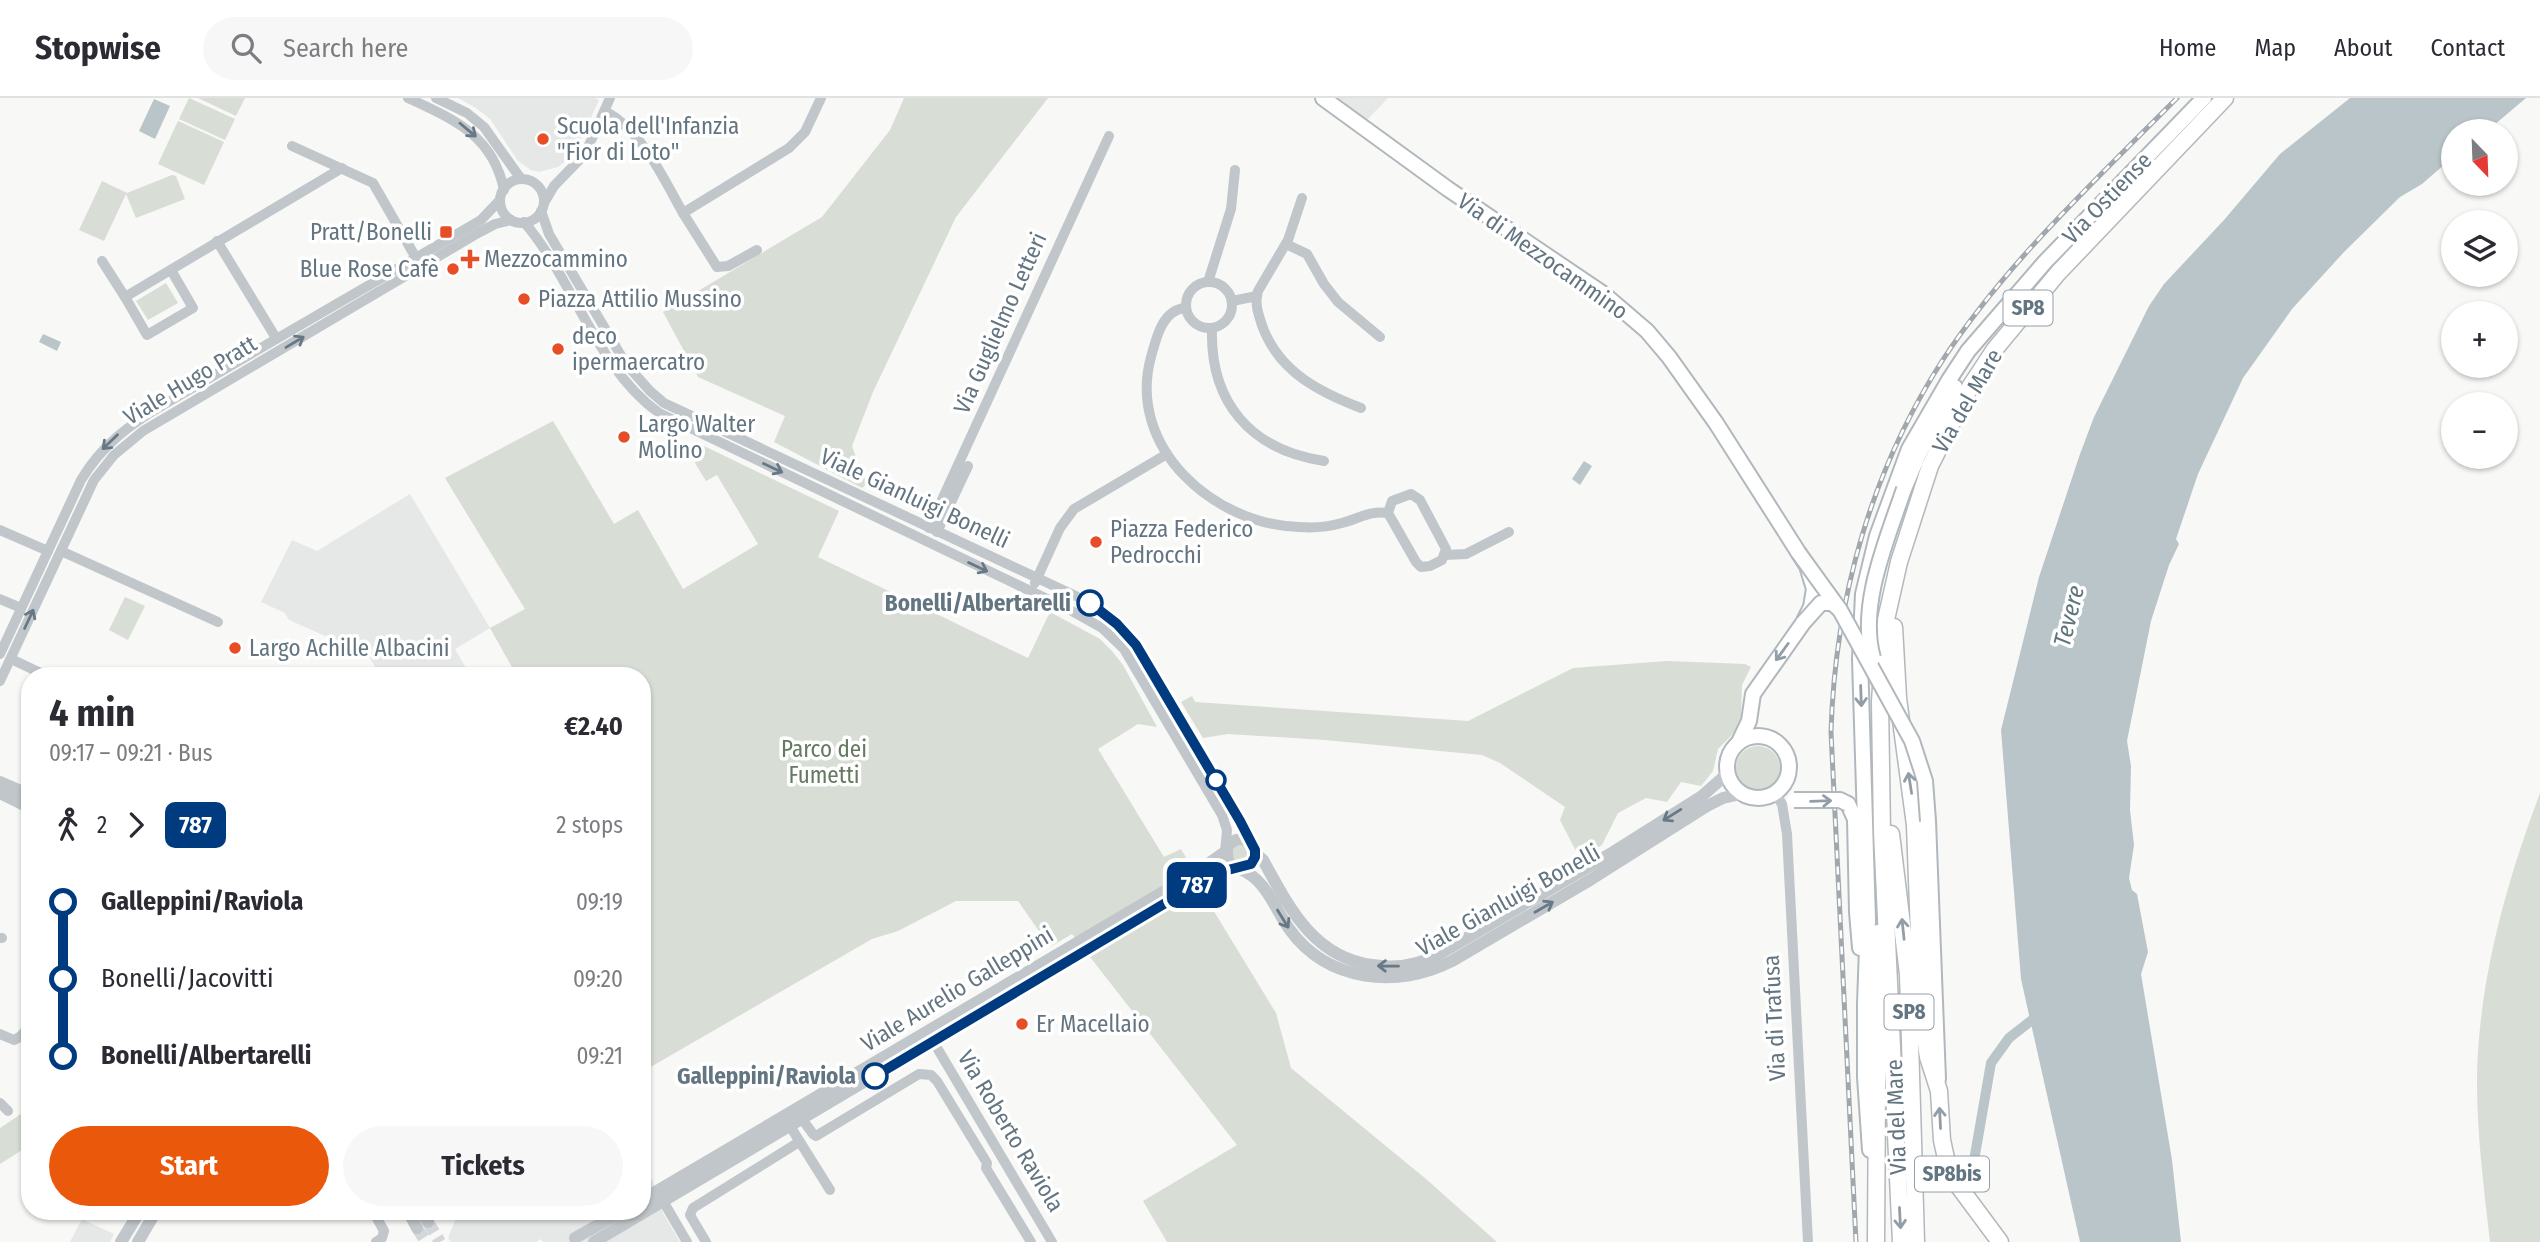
<!DOCTYPE html>
<html lang="en">
<head>
<meta charset="utf-8">
<style>
  :root { --surface:#fff; --page:#f7f7f7; --text:#2b2b33; --muted:#7c7c81; --line:#e1e1e2; --accent:#ea580c }
  body { margin:0; font-family:"Fira Sans Condensed",sans-serif; background:var(--page); color:var(--text); height:100vh; display:flex; flex-direction:column; font-size:26px; white-space:nowrap }
  * { box-sizing:border-box; margin:0 }
  p { font-size:23px; color:var(--muted) }
  .icon { flex:none; width:38px; height:38px; fill:none; stroke:currentColor; stroke-width:2; stroke-linecap:round; stroke-linejoin:round }
  .map { position:relative; flex:1; overflow:hidden }
  .details { position:absolute; left:21px; top:569px; width:630px; height:553px; display:flex; flex-direction:column; background:var(--surface); border-radius:28px; box-shadow:0 2px 5px #0004 }
  .details>* { flex:none }
  .badge { padding:0 14px; border-radius:10px; font-size:24px; line-height:46px }
  .needle { width:46px; rotate:157deg }
  .controls { position:absolute; left:2441px; top:21px; display:grid; gap:14px }
  .controls a { display:grid; place-items:center; width:77px; height:77px; border-radius:50%; background:var(--surface); box-shadow:0 2px 5px #0004; font-size:35px }
  .map>.badge { position:absolute; translate:-50% -50%; box-shadow:0 0 0 4px #fff }
  .legs { display:flex; align-items:center; gap:10px; height:77px; padding:0 28px; font-size:23px }
  .legs p { margin-inline-start:auto }
  .summary { display:flex; align-items:center; justify-content:space-between; height:119px; padding:0 28px }
  h1 { font-size:38px; font-weight:700; line-height:52px }
  .action { display:flex; gap:14px; margin-top:auto; padding:14px 28px }
  .action a { flex:1; height:80px; border-radius:42px; background:var(--accent); color:#fff; font-size:28px; font-weight:700; line-height:80px; text-align:center }
  .action a+a { background:var(--page); color:var(--text) }
  ul { padding:0 28px; list-style:none }
  li { display:flex; align-items:center; gap:24px; height:77px; font-size:26px }
  li i { display:grid; place-items:center; width:10px; height:100%; margin:0 9px; background:currentColor }
  li i::after { content:''; width:18px; height:18px; margin:-9px; border:5px solid; border-radius:50%; background:var(--surface) }
  li p { margin-inline-start:auto }
  li:first-child i { background:linear-gradient(#0000 50%,currentColor 0) }
  li:last-child i { background:linear-gradient(currentColor 50%,#0000 0) }
  header { display:flex; align-items:center; gap:42px; box-sizing:border-box; height:98px; padding:0 35px; background:var(--surface); border-bottom:2px solid var(--line) }
  header strong { font-size:33px }
  nav { display:flex; gap:38px; margin-inline-start:auto; font-size:24px }
  .search { width:490px; height:63px; background:var(--page); display:flex; align-items:center; gap:18px; box-sizing:border-box; padding:0 24px; border-radius:38px; color:var(--muted); font-size:26px }
  .map>svg:first-child { display:block }
  .built { fill:#e6e7e7 }
  .green { fill:#d8ddd5 }
  .water { fill:#b9c5c9 }
  .lines { fill:none; stroke-linecap:round; stroke-linejoin:round }
  .canal { stroke:#b9c5c9; stroke-width:10 }
  .tertiary-tunnel { stroke:#d3d7d9; stroke-width:12; stroke-dasharray:12 6; stroke-linecap:butt }
  .secondary-casing { stroke:#b1b8bd; stroke-width:18 }
  .primary-casing { stroke:#b3b8bc; stroke-width:19 }
  .minor { stroke:#c1c6ca; stroke-width:10 }
  .tertiary { stroke:#c1c6ca; stroke-width:12 }
  .secondary { stroke:#fff; stroke-width:14 }
  .primary { stroke:#fff; stroke-width:16 }
  .rail-casing { stroke:#a0a8ae; stroke-width:5 }
  .rail { stroke:#fff; stroke-width:2.5; stroke-dasharray:8; stroke-linecap:butt }
  .secondary-bridge-casing { stroke:#b1b8bd; stroke-width:18; stroke-linecap:butt }
  .secondary-bridge { stroke:#fff; stroke-width:14 }
  .oneway { stroke:#687985 }
  .oneway2 { stroke:#929ea7 }
  .line-1-casing { stroke:#fff; stroke-width:16 }
  .line-1 { stroke:#003b80; stroke-width:10 }
  .poi-dot { fill:#e74d27; stroke:#fff; stroke-width:2.5 }
  .stop-1-dot { fill:#fff; stroke:#003b80; stroke-width:3.5 }
  .labels { text-anchor:middle; dominant-baseline:central; stroke-width:7; stroke-linejoin:round; paint-order:stroke }
  .shield { fill:#fff; stroke:#929ea7; stroke-width:2 }
  .shield-label { font-size:21px; font-weight:bold; fill:#637581 }
  .poi-label { font-size:23px; fill:#637581; stroke:#fff; text-anchor:start }
  .street-label { font-size:23px; fill:#637581; stroke:#fff }
  .stop-label { font-size:23px; font-weight:bold; fill:#637581; stroke:#fff; text-anchor:end }
  .park-label { font-size:23px; fill:#667962; stroke:#fff }
  .water-label { font-size:24px; font-style:italic; fill:#5e757c; stroke:#fff }
</style>
</head>
<body>
<header>
<strong>Stopwise</strong>
<div class="search"><svg class="icon" aria-label="search" viewBox="0 0 24 24"><circle cx="10" cy="10" r="6"/><path d="M15 15l6 6"/></svg>Search here</div>
<nav><a>Home</a><a>Map</a><a>About</a><a>Contact</a></nav>
</header>
<div class="map">
<svg width="2540" height="1144" viewBox="0 0 2540 1144">
  <rect width="100%" height="100%" fill="#f8f8f6"/>
  <g class="built">
    <polygon points="458,0 595,0 599,2 579,46 567,62 558,69 539,74 531,72 518,63 490,21 476,10"/>
    <polygon points="1339,0 1388,0 1367,22"/>
    <polygon points="410,396 490,530 455,551 470,577 380,577 368,557 289,522 285,515 261,504 292,442 317,453"/>
    <polygon points="642,1065 653,1084 663,1115 680,1144 543,1144 541,1141 536,1144 451,1144 448,1140 455,1122 459,1121 463,1113 642,1113"/>
    <polygon points="82,1121 114,1136 110,1144 70,1144"/>
  </g>
  <g class="green">
    <polygon points="189,0 235,21 225,42 179,21"/>
    <polygon points="198,0 245,0 236,18"/>
    <polygon points="904,0 1048,0 956,119 873,294 852,348 862,376 868,385 862,390 774,344 785,318 698,279 663,214 822,119 890,32"/>
    <polygon points="178,23 224,44 204,87 158,66"/>
    <polygon points="172,77 176,78 185,101 136,120 126,96 104,143 79,132 102,83 127,95"/>
    <polygon points="166,185 178,205 148,222 136,203"/>
    <polygon points="553,323 614,426 638,412 683,491 758,446 717,377 706,383 695,365 704,348 839,413 818,459 1028,560 1050,514 1100,541 1112,553 1123,567 1157,629 1138,626 1098,651 1164,759 1181,751 1207,795 1204,797 1276,915 1291,970 1426,1081 1497,1144 1167,1144 1143,1103 1237,1047 1072,836 1050,849 1018,803 956,803 898,833 872,841 642,974 642,578 507,577 506,575 513,571 490,530 525,511 445,380"/>
    <polygon points="125,499 145,508 128,542 109,532"/>
    <polygon points="1667,563 1745,566 1751,569 1742,587 1741,618 1737,632 1718,651 1713,673 1701,688 1681,684 1667,704 1646,700 1618,715 1602,747 1580,761 1560,722 1565,709 1500,665 1482,657 1325,642 1228,636 1203,640 1181,604 1192,598 1195,604 1468,623 1573,570"/>
    <circle cx="1758" cy="670" r="22"/>
    <path d="M 2540,695 L 2540,1144 L 2490,1144 C 2483,1081 2474,1016 2478,953 C 2484,864 2509,778 2540,695 Z"/>
    <polygon points="1245,747 1250,755 1248,761 1243,765 1234,764 1233,749"/>
    <polygon points="30,1010 30,1047 0,1066 0,1030"/>
  </g>
  <g class="water">
    <polygon points="2350,0 2526,0 2487,33 2454,33 2453,59 2422,86 2400,99 2344,154 2292,211 2243,280 2198,376 2176,441 2179,446 2169,467 2151,523 2127,643 2131,668 2130,712 2134,747 2129,780 2132,792 2137,796 2148,854 2141,876 2172,1062 2181,1144 2080,1144 2021,881 2001,632 2039,479 2080,356 2094,319 2149,208 2164,186 2224,122 2280,56"/>
    <polygon points="154,1 170,8 155,41 139,33"/>
    <polygon points="43,236 61,244 57,253 39,244"/>
    <polygon points="1584,363 1592,368 1580,387 1572,381"/>
  </g>
  <g class="lines">
    <polyline class="canal" points="1972,1074 1991,965 2009,940 2041,915"/>
    <g class="tertiary-tunnel">
      <polyline points="428,1124 440,1144"/>
      <polyline points="417,1130 426,1144"/>
    </g>
    <defs>
      <g id="secondary">
        <polyline points="1323,0 1448,91 1605,197 1647,233 1669,259 1716,325 1807,468 1814,491 1811,509 1803,525 1753,596 1749,623 1739,644"/>
        <polyline points="1904,391 1918,358 1955,289"/>
        <circle cx="1758" cy="669" r="31"/>
        <polyline points="1848,706 1855,721 1857,814 1860,850"/>
        <polyline points="1928,723 1938,981"/>
        <polyline points="1870,1052 1865,979 1865,906 1868,821 1860,561 1863,496 1877,438 1909,351 1949,282 1968,253 2045,164 2204,0"/>
      </g>
      <g id="primary">
        <polyline points="1894,529 1898,600 1915,727 1922,919 1928,959 1939,993 1942,1042 1947,1065 1957,1086 2000,1144"/>
        <polyline points="1891,736 1908,876 1916,1144"/>
        <polyline points="1876,1144 1878,835"/>
        <polyline points="1901,1144 1882,734 1880,604 1885,526 1899,464 1930,368 1970,289 1995,251 2058,175 2225,0"/>
      </g>
    </defs>
    <use href="#secondary" class="secondary-casing"/>
    <use href="#primary" class="primary-casing"/>
    <g class="minor">
      <path d="M 408,0 C 453,21 493,37 504,92"/>
      <polyline points="436,0 467,15 484,29 521,81"/>
      <path d="M 605,13 C 643,34 662,78 683,115 L 789,50 L 805,34 L 821,0"/>
      <polyline points="292,48 373,85 416,160"/>
      <circle cx="522" cy="103" r="22"/>
      <path d="M 1302,100 L 1288,142 L 1258,193 C 1254,206 1259,218 1263,230 C 1280,274 1319,294 1361,310"/>
      <polyline points="544,105 554,88 585,56 610,0"/>
      <polyline points="541,113 549,136 626,266 650,293 664,305 1082,501 1117,526 1140,553 1252,747"/>
      <polyline points="683,115 717,169 728,168 757,152"/>
      <path d="M 524,124 C 574,182 596,270 659,315 L 1070,512 L 1102,530 L 1124,551 L 1222,717 L 1227,732 L 1225,754"/>
      <polyline points="217,143 276,240"/>
      <polyline points="1286,146 1307,156 1324,186 1338,204 1380,239"/>
      <polyline points="102,163 125,199 342,70"/>
      <circle cx="1209" cy="207" r="23"/>
      <polyline points="1208,184 1231,111 1235,72"/>
      <polyline points="125,199 147,237 193,210 171,172"/>
      <polyline points="1232,203 1257,198"/>
      <path d="M 1185,210 C 1162,212 1156,241 1151,259 C 1126,350 1215,427 1299,429 C 1313,430 1328,429 1342,425 C 1358,421 1371,412 1388,415"/>
      <path d="M 1212,231 C 1210,305 1251,352 1324,363"/>
      <polygon points="1411,396 1420,402 1446,451 1442,462 1430,468 1421,469 1416,464 1388,415 1392,403"/>
      <polyline points="929,430 1109,38"/>
      <polyline points="0,432 48,453"/>
      <polyline points="937,434 968,368"/>
      <polyline points="61,453 218,524"/>
      <polyline points="1445,457 1466,456 1509,434"/>
      <polyline points="1035,485 1060,430 1074,411 1167,356"/>
      <polyline points="0,501 21,510"/>
      <path d="M 0,556 L 81,382 C 102,347 129,327 163,307 L 481,122 L 500,102"/>
      <polyline points="11,561 47,578"/>
      <polyline points="0,583 94,382 114,357 143,333 478,135 495,126 511,122"/>
      <polyline points="1775,695 1782,706 1787,736 1808,1144"/>
      <polyline points="0,840 2,840"/>
      <path d="M 0,936 L 14,942 C 24,938 26,931 30,922"/>
      <polyline points="933,943 1052,1144"/>
      <polyline points="0,1005 8,1013"/>
      <polyline points="802,1021 813,1036 816,1038 919,976 931,977 937,983 987,1065 986,1070 1031,1144"/>
      <polyline points="790,1028 830,1092"/>
      <polyline points="663,1103 687,1144"/>
      <polyline points="373,1113 384,1133 382,1140 376,1144"/>
      <polyline points="706,1144 690,1117 693,1110 799,1044"/>
    </g>
    <g class="tertiary">
      <polyline points="0,684 30,697"/>
      <polyline points="0,695 30,710"/>
      <path d="M 1255,755 L 1263,762 C 1289,809 1313,859 1372,867 C 1396,871 1420,867 1441,855 L 1610,756 L 1702,698 L 1727,676"/>
      <path d="M 1240,771 C 1267,782 1274,810 1290,832 C 1328,884 1398,891 1452,863 L 1590,782 L 1707,708 L 1723,700 L 1740,696"/>
      <polyline points="642,1102 1197,774 1225,754"/>
      <polyline points="408,1113 417,1130"/>
      <polyline points="421,1113 428,1124"/>
      <polyline points="575,1140 623,1113"/>
      <polyline points="121,1144 140,1113"/>
      <polyline points="138,1144 156,1113"/>
      <path d="M 594,1144 L 1184,794 C 1198,786 1214,775 1230,771 C 1237,769 1245,772 1251,766 C 1265,751 1242,730 1227,749 L 1228,764 L 1236,770"/>
    </g>
    <use href="#secondary" class="secondary"/>
    <use href="#primary" class="primary"/>
    <defs>
      <path id="rail" d="M 1856,1144 L 1831,634 C 1835,501 1871,372 1944,260 C 2008,163 2096,82 2177,0"/>
    </defs>
    <use href="#rail" class="rail-casing"/>
    <use href="#rail" class="rail"/>
    <defs>
      <g id="secondary-bridge">
        <polyline points="1798,454 1840,512 1912,643 1925,683 1928,723"/>
        <polyline points="1803,525 1821,505 1832,505 1839,511"/>
        <path d="M 1873,560 C 1858,508 1887,441 1904,391"/>
        <polyline points="1794,702 1840,702 1848,706"/>
      </g>
    </defs>
    <use href="#secondary-bridge" class="secondary-bridge-casing"/>
    <use href="#secondary-bridge" class="secondary-bridge"/>
  </g>
  <defs><path id="oneway-shaft" d="M-6 0H5M1.5-3L5.5 0L1.5 3" fill="none" stroke-width="1.6" stroke-linecap="round" stroke-linejoin="round" transform="scale(1.75)"/></defs>
  <g class="oneway">
    <use href="#oneway-shaft" transform="translate(468 32) rotate(40)"/>
    <use href="#oneway-shaft" transform="translate(295 244) rotate(-31)"/>
    <use href="#oneway-shaft" transform="translate(110 344) rotate(136)"/>
    <use href="#oneway-shaft" transform="translate(773 370) rotate(25)"/>
    <use href="#oneway-shaft" transform="translate(978 469) rotate(25)"/>
    <use href="#oneway-shaft" transform="translate(29 521) rotate(-65)"/>
    <use href="#oneway-shaft" transform="translate(1672 717) rotate(148)"/>
    <use href="#oneway-shaft" transform="translate(1544 809) rotate(-30)"/>
    <use href="#oneway-shaft" transform="translate(1283 821) rotate(58)"/>
    <use href="#oneway-shaft" transform="translate(1388 868) rotate(-179)"/>
  </g>
  <g class="oneway2">
    <use href="#oneway-shaft" transform="translate(1782 554) rotate(126)"/>
    <use href="#oneway-shaft" transform="translate(1861 598) rotate(88)"/>
    <use href="#oneway-shaft" transform="translate(1910 685) rotate(-99)"/>
    <use href="#oneway-shaft" transform="translate(1821 703) rotate(-2)"/>
    <use href="#oneway-shaft" transform="translate(1903 831) rotate(-96)"/>
    <use href="#oneway-shaft" transform="translate(1940 1020) rotate(-93)"/>
    <use href="#oneway-shaft" transform="translate(1900 1120) rotate(87)"/>
  </g>
  <g class="lines">
    <defs>
      <polyline id="line-1" points="875,978 1184,794 1224,773 1251,766 1255,759 1255,752 1240,723 1136,547 1117,526 1090,505"/>
    </defs>
    <use href="#line-1" class="line-1-casing"/>
    <use href="#line-1" class="line-1"/>
  </g>
  <g class="poi-dot">
    <circle cx="543" cy="41" r="7"/>
    <rect x="439" y="127" width="14" height="14" rx="3.5"/>
    <path d="M466.5 150.5h7v7h7v7h-7v7h-7v-7h-7v-7h7z"/>
    <circle cx="453" cy="171" r="7"/>
    <circle cx="524" cy="201" r="7"/>
    <circle cx="558" cy="251" r="7"/>
    <circle cx="624" cy="339" r="7"/>
    <circle cx="1096" cy="444" r="7"/>
    <circle cx="235" cy="550" r="7"/>
    <circle cx="1022" cy="926" r="7"/>
  </g>
  <g class="stop-1-dot">
    <circle cx="1090" cy="505" r="12"/>
    <circle cx="1216" cy="682" r="9"/>
    <circle cx="875" cy="978" r="12"/>
  </g>
  <g class="labels">
    <g class="shield">
      <rect x="2003.5" y="192.5" width="49" height="35" rx="5"/>
      <rect x="1884.5" y="896.5" width="49" height="35" rx="5"/>
      <rect x="1915" y="1058.5" width="74" height="35" rx="5"/>
    </g>
    <g class="shield-label">
      <text x="2028" y="210">SP8</text>
      <text x="1909" y="914">SP8</text>
      <text x="1952" y="1076">SP8bis</text>
    </g>
    <g class="poi-label">
      <text x="557" y="28">Scuola dell'Infanzia<tspan x="557" dy="26">"Fior di Loto"</tspan></text>
      <text x="432" y="134" text-anchor="end">Pratt/Bonelli</text>
      <text x="484" y="161">Mezzocammino</text>
      <text x="439" y="171" text-anchor="end">Blue Rose Cafè</text>
      <text x="538" y="201">Piazza Attilio Mussino</text>
      <text x="572" y="238">deco<tspan x="572" dy="26">ipermaercatro</tspan></text>
      <text x="638" y="326">Largo Walter<tspan x="638" dy="26">Molino</tspan></text>
      <text x="1110" y="431">Piazza Federico<tspan x="1110" dy="26">Pedrocchi</tspan></text>
      <text x="249" y="550">Largo Achille Albacini</text>
      <text x="1036" y="926">Er Macellaio</text>
    </g>
    <g class="street-label">
      <text transform="translate(2107 100) rotate(-46)">Via Ostiense</text>
      <text transform="translate(1543 158) rotate(35)">Via di Mezzocammino</text>
      <text transform="translate(1000 225) rotate(-66)">Via Guglielmo Letteri</text>
      <text transform="translate(190 282) rotate(-31)">Viale Hugo Pratt</text>
      <text transform="translate(1967 303) rotate(-60)">Via del Mare</text>
      <text transform="translate(915 400) rotate(25)">Viale Gianluigi Bonelli</text>
      <text transform="translate(1508 802) rotate(-29)">Viale Gianluigi Bonelli</text>
      <text transform="translate(957 891) rotate(-31)">Viale Aurelio Galleppini</text>
      <text transform="translate(1774 920) rotate(-93)">Via di Trafusa</text>
      <text transform="translate(1896 1019) rotate(-92)">Via del Mare</text>
      <text transform="translate(1011 1033) rotate(59)">Via Roberto Raviola</text>
    </g>
    <g class="stop-label">
      <text x="1071" y="505">Bonelli/Albertarelli</text>
      <text x="856" y="978">Galleppini/Raviola</text>
    </g>
    <g class="park-label">
      <text x="824" y="651">Parco dei<tspan x="824" dy="26">Fumetti</tspan></text>
    </g>
    <g class="water-label">
      <text transform="translate(2069 518) rotate(-76)">Tevere</text>
    </g>
  </g>
</svg>
<div class="controls">
<a><svg class="needle" viewBox="-14 -14 28 28"><path d="M0-13l5 13h-10z" fill="#e53935"/><path d="M0 13l5-13h-10z" fill="#7c7c81"/></svg></a>
<a><svg class="icon" aria-label="layers" viewBox="0 0 24 24"><path d="M12 4l9 5-9 5-9-5zM3 14l9 5 9-5"/></svg></a>
<a>+</a>
<a>−</a>
</div>
<b class="badge" style="left:1197px;top:787px;background:#003b80;color:#fff">787</b>
<section class="details">
<div class="summary"><div><h1>4 min</h1><p>09:17 – 09:21 · Bus</p></div><b>€2.40</b></div>
<div class="legs"><svg class="icon" aria-label="walk" viewBox="0 0 24 24"><circle cx="13" cy="4" r="2"/><path d="M13 8l-2 6 4 7M11 14l-3 7M7 12l3-4h3l4 4"/></svg>2<svg class="icon" aria-label="forward" viewBox="0 0 24 24"><path d="M9 5l7 7-7 7"/></svg><b class="badge" style="background:#003b80;color:#fff">787</b><p>2 stops</p></div>
<ul>
<li><i style="color:#003b80"></i><b>Galleppini/Raviola</b><p>09:19</p></li>
<li><i style="color:#003b80"></i><span>Bonelli/Jacovitti</span><p>09:20</p></li>
<li><i style="color:#003b80"></i><b>Bonelli/Albertarelli</b><p>09:21</p></li>
</ul>
<div class="action"><a>Start</a><a>Tickets</a></div>
</section>
</div>
</body>
</html>
